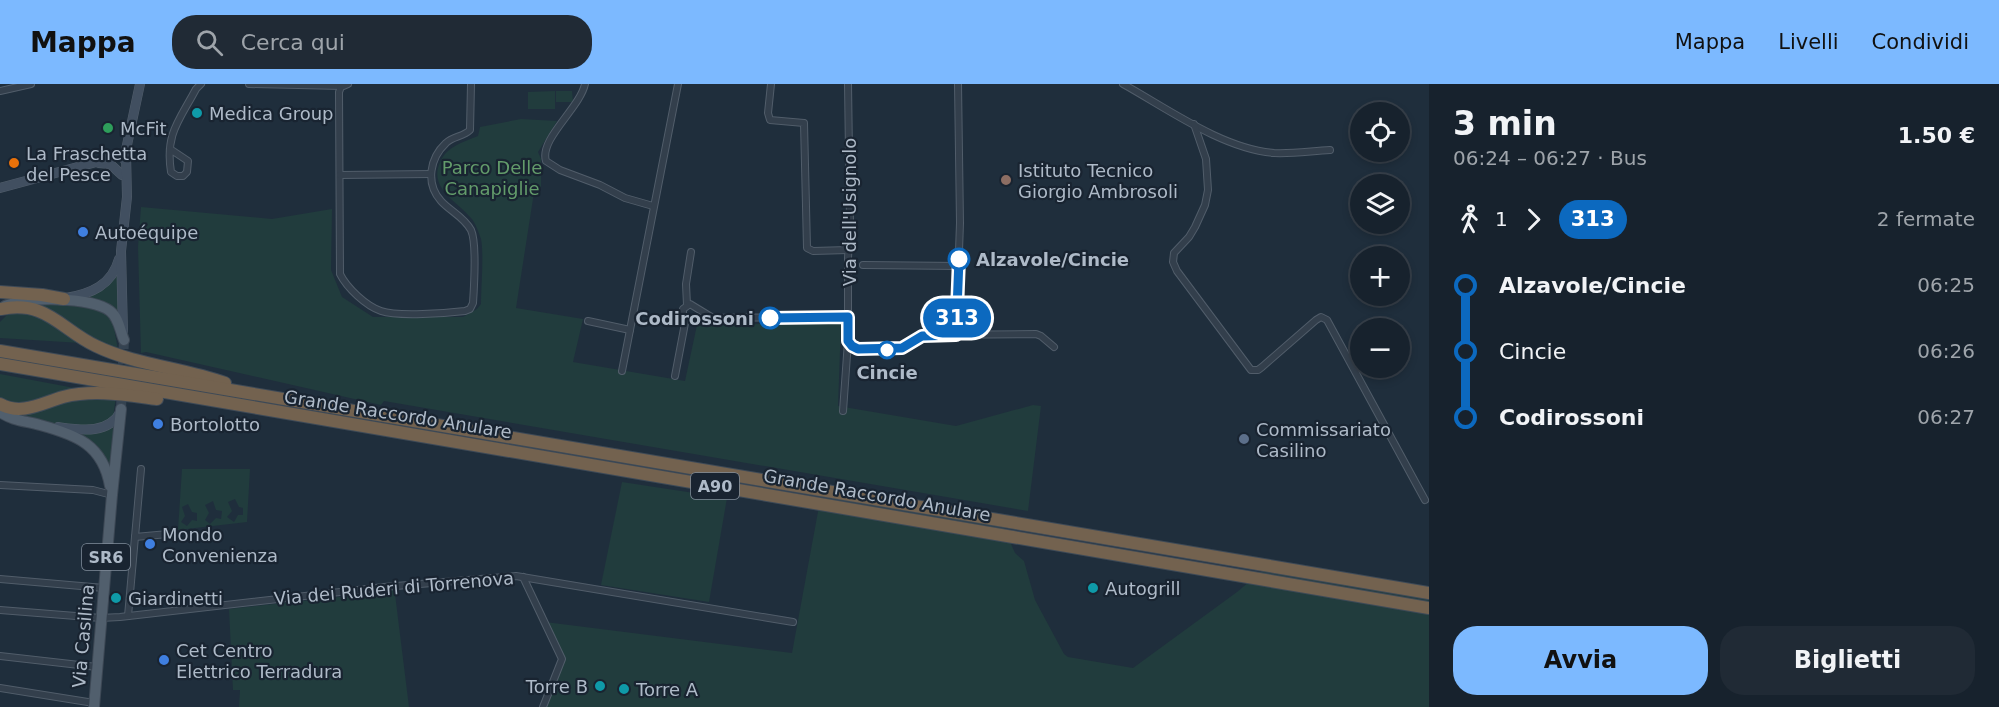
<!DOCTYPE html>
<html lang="it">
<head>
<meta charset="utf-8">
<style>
  :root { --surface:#17222d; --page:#202a35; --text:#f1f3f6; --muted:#9ea4aa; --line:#363f49; --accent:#7cb9ff }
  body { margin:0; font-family:"DejaVu Sans",sans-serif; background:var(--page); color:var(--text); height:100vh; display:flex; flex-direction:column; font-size:22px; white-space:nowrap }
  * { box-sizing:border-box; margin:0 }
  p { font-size:20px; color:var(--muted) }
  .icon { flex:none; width:33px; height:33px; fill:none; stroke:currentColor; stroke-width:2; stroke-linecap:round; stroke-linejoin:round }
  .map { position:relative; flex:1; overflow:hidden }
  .drawer { display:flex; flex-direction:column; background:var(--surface); width:570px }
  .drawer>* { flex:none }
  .badge { padding:0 12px; border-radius:20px; font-size:21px; line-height:39px }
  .tools { position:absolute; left:1350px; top:18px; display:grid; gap:12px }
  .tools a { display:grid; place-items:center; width:60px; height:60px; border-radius:50%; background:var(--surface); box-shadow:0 3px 9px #0003,0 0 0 2px var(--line); font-size:30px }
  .map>.badge { position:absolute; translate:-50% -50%; box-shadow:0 0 0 3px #fff }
  .legs { display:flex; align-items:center; gap:9px; height:66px; padding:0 24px; font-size:20px }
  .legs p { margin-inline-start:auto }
  .headline { display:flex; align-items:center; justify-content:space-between; height:102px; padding:0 24px }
  h1 { font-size:33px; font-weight:700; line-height:45px }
  .cta { display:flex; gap:12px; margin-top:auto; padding:12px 24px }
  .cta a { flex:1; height:69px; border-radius:24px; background:var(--accent); color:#111; font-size:24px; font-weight:700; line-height:69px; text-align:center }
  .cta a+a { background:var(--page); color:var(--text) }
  ul { padding:0 24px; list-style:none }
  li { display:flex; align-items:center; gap:21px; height:66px; font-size:22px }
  li i { display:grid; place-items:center; width:9px; height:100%; margin:0 8px; background:currentColor }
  li i::after { content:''; width:15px; height:15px; margin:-8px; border:4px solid; border-radius:50%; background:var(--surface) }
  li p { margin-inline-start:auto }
  li:first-child i { background:linear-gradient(#0000 50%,currentColor 0) }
  li:last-child i { background:linear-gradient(currentColor 50%,#0000 0) }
  header { display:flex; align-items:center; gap:36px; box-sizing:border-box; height:84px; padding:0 30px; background:var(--accent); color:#111 }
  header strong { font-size:28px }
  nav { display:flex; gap:33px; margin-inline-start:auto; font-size:21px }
  .search { width:420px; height:54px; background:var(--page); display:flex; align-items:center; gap:15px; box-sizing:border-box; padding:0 21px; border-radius:24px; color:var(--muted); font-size:22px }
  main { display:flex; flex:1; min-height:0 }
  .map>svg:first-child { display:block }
  .green { fill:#213c3d; fill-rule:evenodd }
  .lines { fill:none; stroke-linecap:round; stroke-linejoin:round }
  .primary-tunnel { stroke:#344351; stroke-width:10; stroke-dasharray:10 5; stroke-linecap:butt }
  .street-casing { stroke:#515d6a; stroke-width:8 }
  .secondary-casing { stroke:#515d6a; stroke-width:10 }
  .primary-casing { stroke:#3d4855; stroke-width:12 }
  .highway-casing { stroke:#3e4a57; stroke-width:14 }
  .street { stroke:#333f4c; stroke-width:6 }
  .secondary { stroke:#414f60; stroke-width:9 }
  .primary { stroke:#515f6d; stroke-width:10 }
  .highway { stroke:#73624f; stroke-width:12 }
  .line-1-casing { stroke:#fff; stroke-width:14 }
  .line-1 { stroke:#0c69bf; stroke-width:9 }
  .culture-dot { fill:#0f9aa8; stroke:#192431; stroke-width:2 }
  .leisure-dot { fill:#2e9e5b; stroke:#192431; stroke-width:2 }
  .food-dot { fill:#e8710a; stroke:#192431; stroke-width:2 }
  .education-dot { fill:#8d6e63; stroke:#192431; stroke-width:2 }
  .shop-dot { fill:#3f7fe0; stroke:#192431; stroke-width:2 }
  .stop-1-dot { fill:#fff; stroke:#0c69bf; stroke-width:3 }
  .service-dot { fill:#5c6f8a; stroke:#192431; stroke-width:2 }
  .labels { text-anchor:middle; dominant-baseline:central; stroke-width:4.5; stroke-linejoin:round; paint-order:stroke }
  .shield { fill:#192431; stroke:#818d9b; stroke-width:1.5 }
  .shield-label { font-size:16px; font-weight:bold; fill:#aebac8 }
  .poi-label { font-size:18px; fill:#aebac8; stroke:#192431; text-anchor:start }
  .park-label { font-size:18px; fill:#639c6b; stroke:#192431 }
  .street-label { font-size:18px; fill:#aebac8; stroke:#192431 }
  .stop-label { font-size:18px; font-weight:bold; fill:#aebac8; stroke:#192431; text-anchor:start }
</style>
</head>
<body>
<header>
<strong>Mappa</strong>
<div class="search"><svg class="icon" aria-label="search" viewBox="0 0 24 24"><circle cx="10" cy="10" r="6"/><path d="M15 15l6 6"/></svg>Cerca qui</div>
<nav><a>Mappa</a><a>Livelli</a><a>Condividi</a></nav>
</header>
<main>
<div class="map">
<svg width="1429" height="623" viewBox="0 0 1429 623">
  <rect width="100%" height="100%" fill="#1f2e3c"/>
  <g class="green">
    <polygon points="555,7 555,25 528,25 528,8"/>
    <polygon points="556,7 572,7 573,18 556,18"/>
    <path d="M 521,35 L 557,37 L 538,68 L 541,75 L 541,103 L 535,102 L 516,224 L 583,235 L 573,278 L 685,297 L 697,241 L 841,239 L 838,322 L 956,342 L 1033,321 L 1041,322 L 1028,427 L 384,317 L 381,321 L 146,268 L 141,269 L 138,163 L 141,123 L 272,135 L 332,125 L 331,186 L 342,213 L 373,233 L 463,233 L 477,225 L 481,220 C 481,204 484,169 481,155 C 479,149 475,138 471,134 C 459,119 430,105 439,81 C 445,63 461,59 478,52 L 480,43 Z"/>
    <polygon points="119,186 119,234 84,215 105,205"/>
    <polygon points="27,218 96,222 112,233 118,266 111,265"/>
    <polygon points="9,229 41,230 81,259 0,254 0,238"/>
    <polygon points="0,290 80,305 23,323 0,316"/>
    <path d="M 78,311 L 116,312 L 113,334 C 89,354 33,337 7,326 Z"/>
    <polygon points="118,339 112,390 80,350 99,349"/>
    <path d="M 182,385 L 250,385 L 247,438 L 178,446 ZM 235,415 L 239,423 L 243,424 L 243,431 L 238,431 L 234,438 L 227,433 L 232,427 L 228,418 ZM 213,417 L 216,426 L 222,427 L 221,435 L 216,434 L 210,440 L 205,436 L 209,429 L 205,421 ZM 188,420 L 192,428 L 197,429 L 197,437 L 192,436 L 187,442 L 181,438 L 185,432 L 182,423 Z"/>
    <polygon points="622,398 727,414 709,518 601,501"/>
    <polygon points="822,406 1001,437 1015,469 1024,477 1035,516 1064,570 1068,573 1133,584 1237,508 1268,482 1429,506 1429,623 543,623 562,577 545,538 792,569"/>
    <polygon points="394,502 409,623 239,623 240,606 233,606 229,525 376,509 376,503"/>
  </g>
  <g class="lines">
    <polyline class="primary-tunnel" points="121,325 124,256"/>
    <defs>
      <g id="street">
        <polyline points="249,0 342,2"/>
        <path d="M 348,0 L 341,3 L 339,8 L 340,190 C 347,204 366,222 381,227 C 398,233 447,229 465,227 L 470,225 L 473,219 C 474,204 477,159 471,146 C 464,133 450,127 441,117 C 425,99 430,74 446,59 C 453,52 463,53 470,46 L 471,0"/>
        <path d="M 585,0 C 580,24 539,55 546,77 L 560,86 L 600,101 L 625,114 L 653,122"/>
        <polyline points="771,0 768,29 770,36 804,39 807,164 813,167 848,166"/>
        <path d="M 1123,0 C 1168,25 1223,65 1274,69 C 1292,70 1311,67 1330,66"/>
        <polyline points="0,7 31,0"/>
        <polyline points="1194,40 1206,75 1208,106 1205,121 1195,143 1189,153 1174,169 1173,178 1177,187 1251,286 1258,286 1262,283 1316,236 1321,233 1327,236 1425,416"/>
        <path d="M 170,65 L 188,77 L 187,88 L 183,92 L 177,92 L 171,88 C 165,50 179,37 196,5 L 201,0"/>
        <polyline points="340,91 431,90"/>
        <polyline points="863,181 959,182"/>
        <polyline points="687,221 686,200 691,168"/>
        <polyline points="686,234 848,233"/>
        <polyline points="686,234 683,230 683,225 690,220 713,234"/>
        <polyline points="588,237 630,246"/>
        <polyline points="956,251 960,139 958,0"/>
        <path d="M 848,257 L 855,264 C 870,267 890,268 903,264 C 913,261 918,253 929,251 L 1036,250 L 1041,252 L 1054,263"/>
        <polyline points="622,287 678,0"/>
        <polyline points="675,292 686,234"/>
        <polyline points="843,327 848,257 848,174 850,138 848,0"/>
        <polyline points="0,401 93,406 112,411"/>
        <polyline points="135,453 168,450"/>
        <polyline points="523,493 562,575 543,623"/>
        <polyline points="0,495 104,504"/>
        <polyline points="0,526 101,534 120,533 384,503 516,492 793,538"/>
        <polyline points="128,532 141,385"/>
        <polyline points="0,572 97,583"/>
        <polyline points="0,604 94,619"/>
      </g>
      <g id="secondary">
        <polyline points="124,75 140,0"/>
        <polyline points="99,79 110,80 122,91"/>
        <polyline points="0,104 126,70"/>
        <path d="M 66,214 C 91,210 112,201 119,175"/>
        <polyline points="123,248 121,167 127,113 126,70"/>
        <path d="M 58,343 C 80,346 109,351 121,327"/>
      </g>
      <g id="primary">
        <path d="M 5,222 C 26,212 92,213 110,227 C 119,234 120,247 124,256"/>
        <path d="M 0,328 C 13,337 26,337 40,341 C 77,351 103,361 110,402"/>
        <polyline points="94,623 112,411 121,325"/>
      </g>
      <g id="highway">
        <polyline points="0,208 42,211 64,215"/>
        <path d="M 1,225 C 47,216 60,245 96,262 C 135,281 184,284 225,299"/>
        <polyline points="0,267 1429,509"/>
        <polyline points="0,280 1429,524"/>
        <path d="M 0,320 C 21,332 42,319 63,313 C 94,305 126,311 157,315"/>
      </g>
    </defs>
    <use href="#street" class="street-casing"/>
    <use href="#secondary" class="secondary-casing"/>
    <use href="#primary" class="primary-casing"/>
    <use href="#highway" class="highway-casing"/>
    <use href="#street" class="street"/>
    <use href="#secondary" class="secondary"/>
    <use href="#primary" class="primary"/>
    <use href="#highway" class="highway"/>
  </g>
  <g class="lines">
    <defs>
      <polyline id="line-1" points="770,234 848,233 848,257 852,262 858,265 902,264 922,252 956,251 959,175"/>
    </defs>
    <use href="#line-1" class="line-1-casing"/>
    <use href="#line-1" class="line-1"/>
  </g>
  <g class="culture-dot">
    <circle cx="197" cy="29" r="6"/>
    <circle cx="1093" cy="504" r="6"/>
    <circle cx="116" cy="514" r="6"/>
    <circle cx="600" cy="602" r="6"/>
    <circle cx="624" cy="605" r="6"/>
  </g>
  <circle class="leisure-dot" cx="108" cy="44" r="6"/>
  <circle class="food-dot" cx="14" cy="79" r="6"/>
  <circle class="education-dot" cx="1006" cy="96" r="6"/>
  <g class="shop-dot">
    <circle cx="83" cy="148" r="6"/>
    <circle cx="158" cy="340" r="6"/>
    <circle cx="150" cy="460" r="6"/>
    <circle cx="164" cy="576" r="6"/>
  </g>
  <g class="stop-1-dot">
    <circle cx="959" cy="175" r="10"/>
    <circle cx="770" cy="234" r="10"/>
    <circle cx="887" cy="266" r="8"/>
  </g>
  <circle class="service-dot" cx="1244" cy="355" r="6"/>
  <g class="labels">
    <g class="shield">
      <rect x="691" y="389" width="48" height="26" rx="4.5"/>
      <rect x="82" y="460" width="48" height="26" rx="4.5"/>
    </g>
    <g class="shield-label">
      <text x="715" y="402">A90</text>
      <text x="106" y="473">SR6</text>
    </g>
    <g class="poi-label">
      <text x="209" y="29">Medica Group</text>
      <text x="120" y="44">McFit</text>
      <text x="26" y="69">La Fraschetta<tspan x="26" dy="21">del Pesce</tspan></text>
      <text x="1018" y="86">Istituto Tecnico<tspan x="1018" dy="21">Giorgio Ambrosoli</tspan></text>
      <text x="95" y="148">Autoéquipe</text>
      <text x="170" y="340">Bortolotto</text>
      <text x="1256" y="345">Commissariato<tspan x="1256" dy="21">Casilino</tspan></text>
      <text x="162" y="450">Mondo<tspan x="162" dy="21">Convenienza</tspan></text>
      <text x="1105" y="504">Autogrill</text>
      <text x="128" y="514">Giardinetti</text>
      <text x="176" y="566">Cet Centro<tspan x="176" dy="21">Elettrico Terradura</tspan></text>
      <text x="588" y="602" text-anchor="end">Torre B</text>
      <text x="636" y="605">Torre A</text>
    </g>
    <g class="park-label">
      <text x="492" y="83">Parco Delle<tspan x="492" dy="21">Canapiglie</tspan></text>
    </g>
    <g class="street-label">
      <text transform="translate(849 128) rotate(-90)">Via dell'Usignolo</text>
      <text transform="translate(398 330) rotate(9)">Grande Raccordo Anulare</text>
      <text transform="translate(877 411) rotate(10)">Grande Raccordo Anulare</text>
      <text transform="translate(394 504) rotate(-5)">Via dei Ruderi di Torrenova</text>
      <text transform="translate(83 552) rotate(-85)">Via Casilina</text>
    </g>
    <g class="stop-label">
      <text x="976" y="175">Alzavole/Cincie</text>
      <text x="754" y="234" text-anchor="end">Codirossoni</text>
      <text x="887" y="288" text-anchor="middle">Cincie</text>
    </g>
  </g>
</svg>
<div class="tools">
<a><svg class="icon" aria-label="locate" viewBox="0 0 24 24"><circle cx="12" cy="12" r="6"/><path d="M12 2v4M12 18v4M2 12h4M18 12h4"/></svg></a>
<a><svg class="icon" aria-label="layers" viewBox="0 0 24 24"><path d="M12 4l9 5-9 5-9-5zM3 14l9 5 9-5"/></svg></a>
<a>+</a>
<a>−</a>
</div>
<b class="badge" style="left:957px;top:234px;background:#0c69bf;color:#fff">313</b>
</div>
<section class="drawer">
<div class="headline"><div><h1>3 min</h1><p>06:24 – 06:27 · Bus</p></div><b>1.50 €</b></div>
<div class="legs"><svg class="icon" aria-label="walk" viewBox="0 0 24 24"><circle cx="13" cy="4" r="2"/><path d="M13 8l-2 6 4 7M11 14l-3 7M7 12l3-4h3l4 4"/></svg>1<svg class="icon" aria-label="forward" viewBox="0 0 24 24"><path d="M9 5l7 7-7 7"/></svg><b class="badge" style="background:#0c69bf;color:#fff">313</b><p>2 fermate</p></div>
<ul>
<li><i style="color:#0c69bf"></i><b>Alzavole/Cincie</b><p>06:25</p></li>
<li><i style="color:#0c69bf"></i><span>Cincie</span><p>06:26</p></li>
<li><i style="color:#0c69bf"></i><b>Codirossoni</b><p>06:27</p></li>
</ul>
<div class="cta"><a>Avvia</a><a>Biglietti</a></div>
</section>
</main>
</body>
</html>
